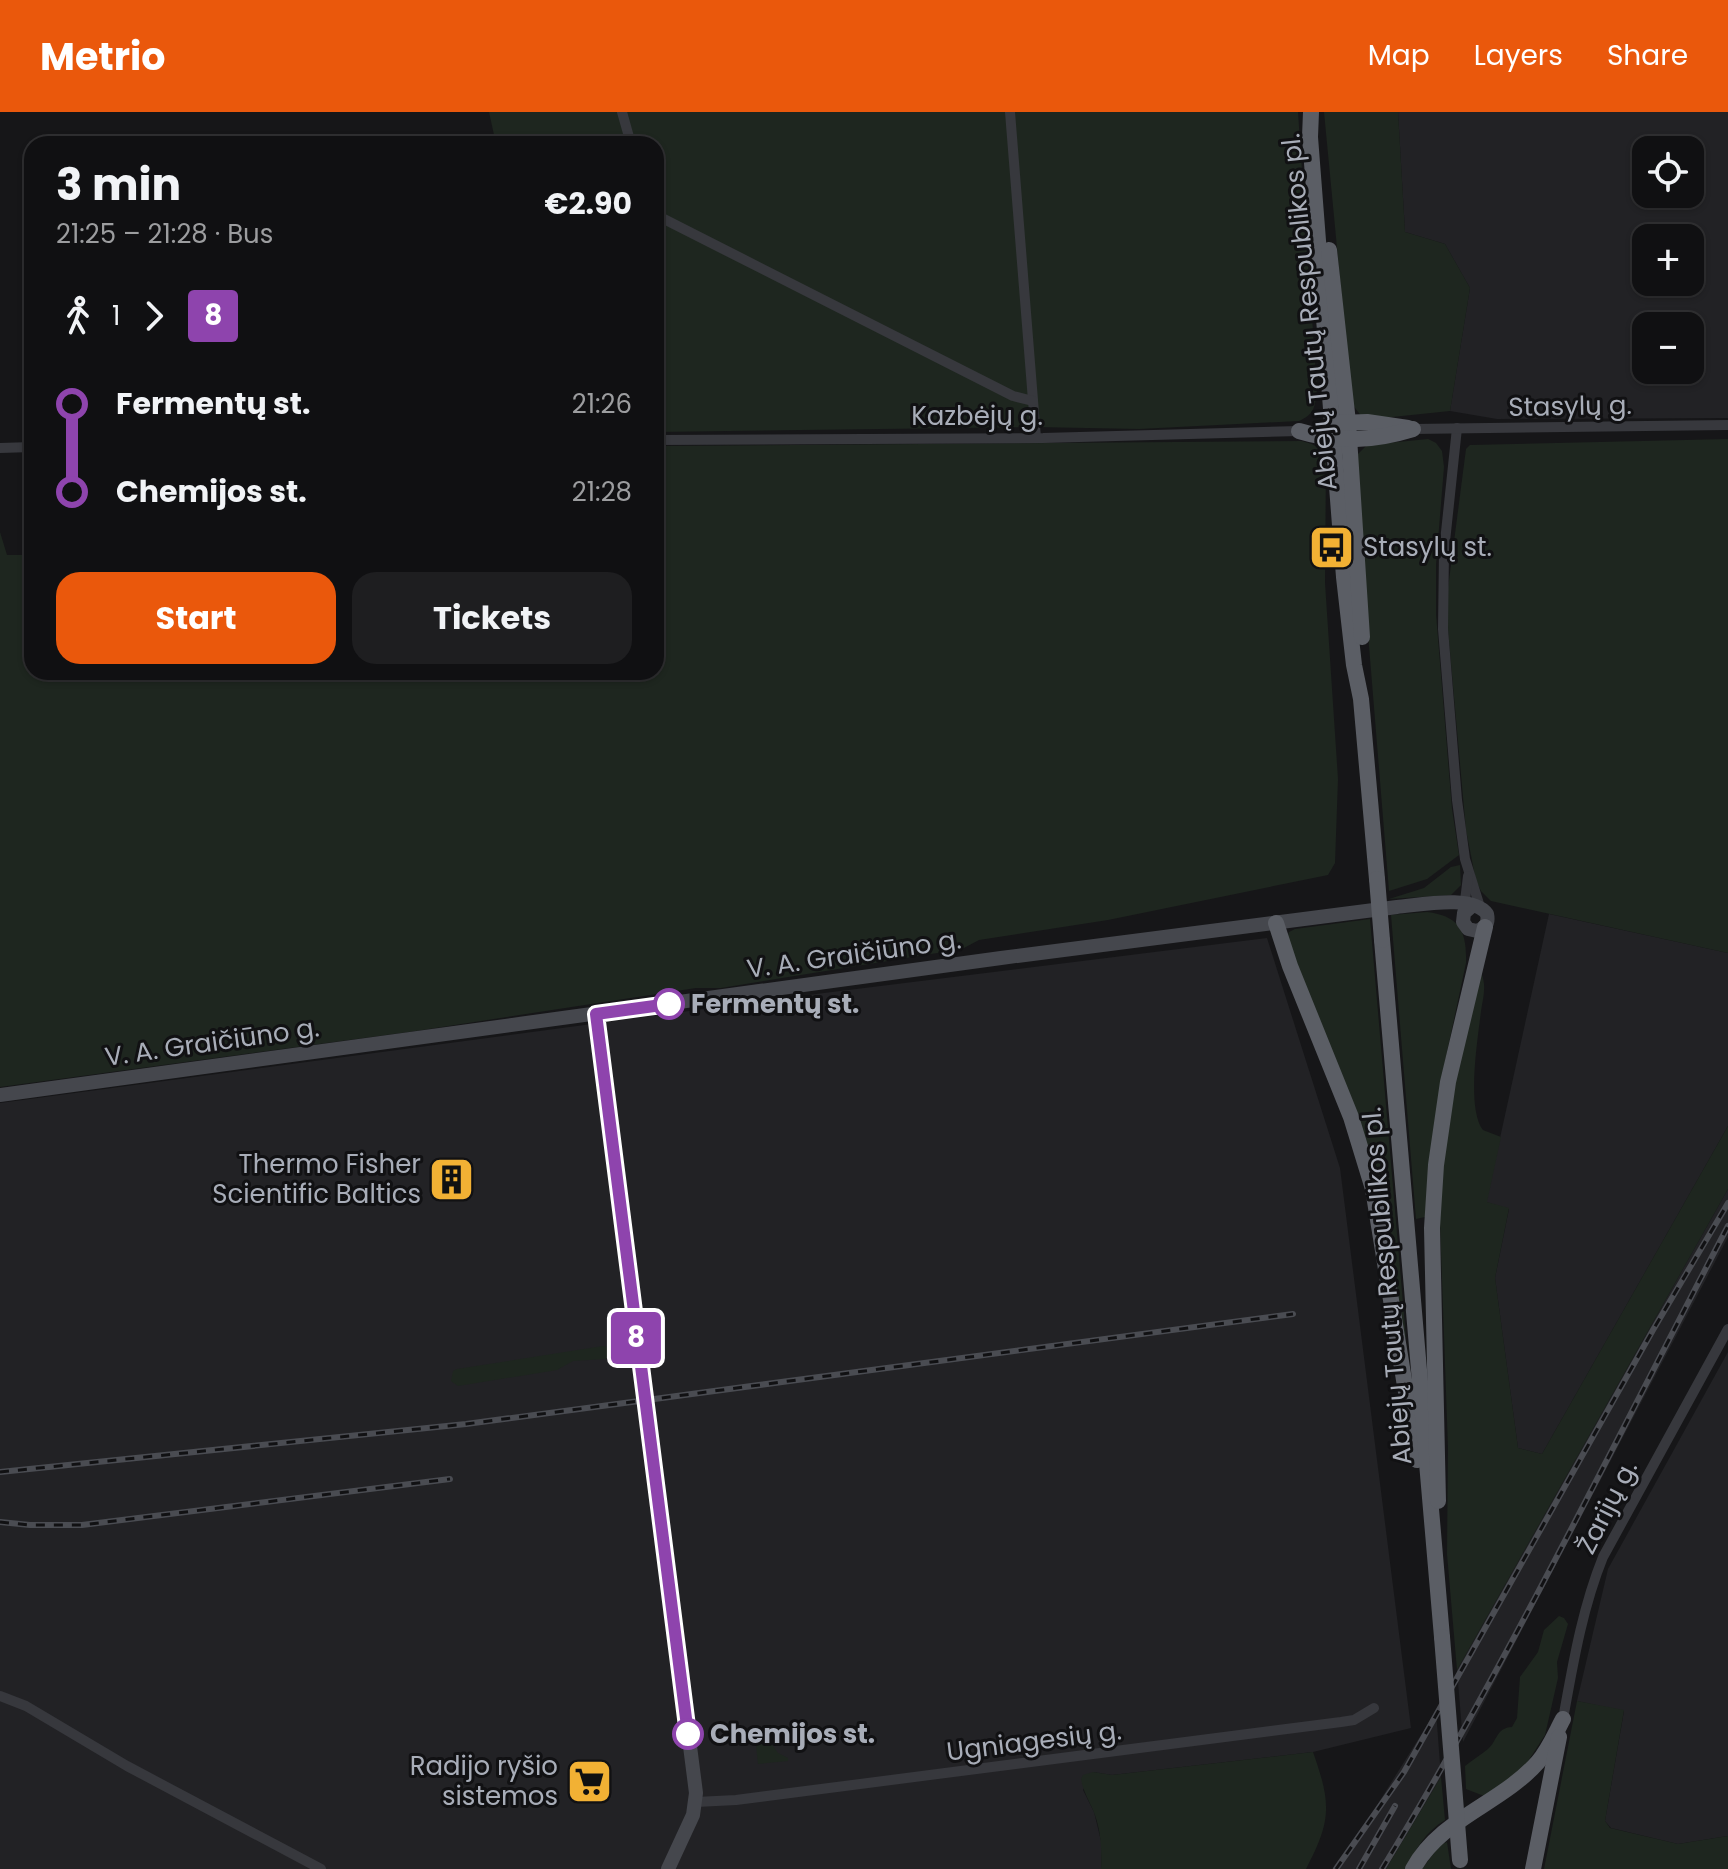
<!DOCTYPE html>
<html lang="en">
<head>
<meta charset="utf-8">
<style>
  :root { --surface:#101012; --page:#1e1e20; --text:#f1f3f6; --muted:#9c9d9f; --line:#303032; --accent:#ea580c }
  body { margin:0; font-family:Poppins,sans-serif; background:var(--page); color:var(--text); height:100vh; display:flex; flex-direction:column; font-size:30px; white-space:nowrap }
  * { box-sizing:border-box; margin:0 }
  p { font-size:26px; color:var(--muted) }
  .icon { flex:none; width:44px; height:44px; fill:none; stroke:currentColor; stroke-width:2; stroke-linecap:round; stroke-linejoin:round }
  .map { position:relative; flex:1; overflow:hidden }
  .details { position:absolute; left:24px; top:24px; width:640px; height:544px; display:flex; flex-direction:column; background:var(--surface); border-radius:24px; box-shadow:0 2px 6px #0004,0 0 0 2px var(--line) }
  .details>* { flex:none }
  .badge { padding:0 16px; border-radius:6px; font-size:28px; line-height:52px }
  .buttons { position:absolute; left:1632px; top:24px; display:grid; gap:16px }
  .buttons a { display:grid; place-items:center; width:72px; height:72px; border-radius:16px; background:var(--surface); box-shadow:0 2px 6px #0004,0 0 0 2px var(--line); font-size:40px }
  .map>.badge { position:absolute; translate:-50% -50%; box-shadow:0 0 0 4px #fff }
  .legs { display:flex; align-items:center; gap:12px; height:88px; padding:0 32px; font-size:26px }
  .legs p { margin-inline-start:auto }
  .overview { display:flex; align-items:center; justify-content:space-between; height:136px; padding:0 32px }
  h1 { font-size:44px; font-weight:700; line-height:60px }
  .cta { display:flex; gap:16px; margin-top:auto; padding:16px 32px }
  .cta a { flex:1; height:92px; border-radius:24px; background:var(--accent); color:#fff; font-size:32px; font-weight:700; line-height:92px; text-align:center }
  .cta a+a { background:var(--page); color:var(--text) }
  ul { padding:0 32px; list-style:none }
  li { display:flex; align-items:center; gap:28px; height:88px; font-size:30px }
  li i { display:grid; place-items:center; width:12px; height:100%; margin:0 10px; background:currentColor }
  li i::after { content:''; width:20px; height:20px; margin:-10px; border:6px solid; border-radius:50%; background:var(--surface) }
  li p { margin-inline-start:auto }
  li:first-child i { background:linear-gradient(#0000 50%,currentColor 0) }
  li:last-child i { background:linear-gradient(currentColor 50%,#0000 0) }
  header { display:flex; align-items:center; gap:48px; box-sizing:border-box; height:112px; padding:0 40px; background:var(--accent); color:#fff }
  header strong { font-size:38px }
  nav { display:flex; gap:44px; margin-inline-start:auto; font-size:28px }
  .map>svg:first-child { display:block }
  .built { fill:#222225; fill-rule:evenodd }
  .green { fill:#1e261f }
  .lines { fill:none; stroke-linecap:round; stroke-linejoin:round }
  .minor { stroke:#37383d; stroke-width:10 }
  .secondary { stroke:#45474d; stroke-width:14 }
  .trunk { stroke:#5b5e65; stroke-width:16 }
  .rail-casing { stroke:#4a4c52; stroke-width:6 }
  .rail { stroke:#111113; stroke-width:3; stroke-dasharray:9; stroke-linecap:butt }
  .trunk-bridge { stroke:#5b5e65; stroke-width:16 }
  .line-1-casing { stroke:#fff; stroke-width:18 }
  .line-1 { stroke:#8e44ad; stroke-width:12 }
  .stop-1-dot { fill:#fff; stroke:#8e44ad; stroke-width:4 }
  .labels { text-anchor:middle; dominant-baseline:central; stroke-width:6; stroke-linejoin:round; paint-order:stroke }
  .street-label { font-size:26px; fill:#a8adb8; stroke:#111113 }
  .poi-label { font-size:26px; fill:#a8adb8; stroke:#111113; text-anchor:end }
  .stop-label { font-size:26px; font-weight:bold; fill:#a8adb8; stroke:#111113; text-anchor:start }
</style>
</head>
<body>
<header>
<strong>Metrio</strong>
<nav><a>Map</a><a>Layers</a><a>Share</a></nav>
</header>
<div class="map">
<svg width="1728" height="1757" viewBox="0 0 1728 1757">
  <rect width="100%" height="100%" fill="#161618"/>
  <g class="built">
    <path d="M 1398,0 L 1728,0 L 1728,306 L 1497,307 L 1450,299 L 1470,176 L 1445,132 L 1405,120 ZM 1646,38 L 1690,38 L 1690,82 L 1646,82 ZM 1646,126 L 1690,126 L 1690,170 L 1646,170 ZM 1646,214 L 1690,214 L 1690,258 L 1646,258 Z"/>
    <polygon points="1549,802 1728,841 1728,1014 1542,1342 1518,1336 1495,1166 1509,1097 1486,1090"/>
    <polygon points="1267,826 1340,1056 1411,1616 1313,1640 1112,1663 1093,1660 1083,1678 1094,1700 1102,1733 1101,1757 0,1757 0,991 824,881"/>
    <polygon points="1728,1077 1728,1125 1463,1630 1457,1558"/>
    <polygon points="1728,1240 1728,1724 1678,1732 1611,1716 1605,1709 1624,1599 1577,1589 1608,1457"/>
    <polygon points="1436,1599 1441,1665 1386,1757 1332,1757 1374,1698"/>
  </g>
  <g class="green">
    <path d="M 489,0 L 1298,0 L 1317,278 C 1315,294 1315,302 1299,309 L 1139,317 L 1035,315 L 656,320 L 656,32 L 496,32 Z"/>
    <polygon points="1324,0 1398,0 1405,120 1445,132 1470,176 1450,299 1373,307 1362,305 1352,292"/>
    <polygon points="1428,327 1436,331 1442,339 1444,355 1436,453 1436,502 1452,697 1459,743 1427,767 1389,779 1354,350 1357,343 1367,333"/>
    <polygon points="1728,327 1728,841 1491,789 1481,779 1476,769 1466,718 1448,518 1448,476 1466,337 1470,333"/>
    <path d="M 1301,329 C 1315,332 1320,335 1326,348 L 1325,471 L 1338,667 L 1335,751 L 1328,763 L 1108,808 L 979,828 L 962,837 L 721,876 L 696,876 L 416,919 L 0,975 L 0,420 L 7,443 L 32,443 L 32,560 L 656,560 L 656,334 Z"/>
    <polygon points="1460,753 1461,773 1451,783 1389,787 1424,776 1451,755"/>
    <path d="M 1427,800 C 1460,804 1467,820 1466,851 L 1440,973 L 1425,1105 L 1416,1107 L 1391,803 Z"/>
    <polygon points="1370,807 1406,1226 1404,1227 1390,1134 1286,830 1289,820 1295,817"/>
    <path d="M 1481,861 C 1487,873 1483,886 1481,899 C 1478,926 1466,996 1483,1018 L 1501,1025 L 1487,1090 L 1509,1096 L 1495,1166 L 1518,1336 L 1542,1342 L 1728,1014 L 1728,1077 L 1457,1558 L 1447,1442 L 1448,1336 L 1439,1083 L 1452,970 Z"/>
    <polygon points="603,1234 608,1235 612,1239 610,1246 605,1247 573,1249 557,1258 458,1274 451,1269 453,1259 457,1257"/>
    <path d="M 1559,1504 L 1564,1506 L 1568,1512 L 1557,1550 L 1558,1566 L 1545,1623 L 1523,1657 L 1484,1684 L 1466,1677 L 1465,1654 C 1472,1648 1481,1643 1488,1637 C 1498,1628 1496,1616 1512,1615 L 1517,1606 L 1520,1565 L 1538,1540 L 1544,1518 Z"/>
    <polygon points="1577,1589 1624,1598 1605,1709 1610,1716 1678,1732 1728,1724 1728,1757 1544,1757"/>
    <polygon points="754,1615 759,1615 778,1641 788,1646 788,1649 758,1652"/>
    <path d="M 1313,1640 C 1331,1691 1332,1708 1306,1757 L 1101,1757 C 1102,1737 1101,1717 1093,1698 C 1088,1687 1083,1678 1081,1667 L 1083,1663 L 1093,1660 L 1112,1663 Z"/>
    <path d="M 1441,1665 L 1445,1708 C 1426,1719 1415,1738 1406,1757 L 1386,1757 Z"/>
    <polygon points="1447,1730 1451,1757 1422,1757 1440,1733"/>
  </g>
  <g class="lines">
    <g class="minor">
      <polyline points="622,0 631,32"/>
      <polyline points="1010,0 1036,326"/>
      <polyline points="656,103 1013,284 1033,289"/>
      <polyline points="1457,316 1444,439 1443,517 1457,688 1465,747 1480,795"/>
      <polyline points="1413,317 1728,313"/>
      <polyline points="656,328 1043,326 1299,319"/>
      <polyline points="0,336 32,335"/>
      <polyline points="1464,797 1468,764"/>
      <polyline points="0,1584 26,1594 127,1654 321,1757"/>
      <path d="M 1563,1607 C 1573,1552 1582,1497 1603,1445 L 1728,1217"/>
      <polyline points="696,1690 736,1688 1341,1610 1354,1608 1374,1596"/>
    </g>
    <g class="secondary">
      <polyline points="596,902 696,1681 693,1703 668,1757"/>
      <path d="M 0,983 L 1001,846 L 1397,795 C 1420,793 1473,782 1487,802 C 1489,811 1485,816 1477,819 L 1468,817 L 1463,810 L 1464,801 L 1472,794"/>
    </g>
    <g class="trunk">
      <polyline points="1311,0 1310,25 1344,465 1354,553 1361,587 1377,767"/>
      <polyline points="1329,138 1348,310 1362,525"/>
      <polyline points="1340,311 1367,310 1408,316"/>
      <path d="M 1299,319 C 1338,331 1374,329 1413,317"/>
      <polyline points="1276,811 1290,854 1351,1005 1373,1077 1417,1348"/>
      <polyline points="1382,828 1442,1525"/>
      <polyline points="1438,1389 1432,1116 1436,1053 1448,970 1485,815"/>
      <path d="M 1413,1757 C 1441,1706 1501,1692 1538,1650 C 1549,1637 1555,1622 1563,1607"/>
      <polyline points="1533,1757 1559,1625"/>
    </g>
    <defs>
      <g id="rail">
        <polyline points="0,1360 466,1312 1293,1202"/>
        <polyline points="0,1410 30,1413 82,1413 450,1367"/>
        <polyline points="1336,1757 1404,1660 1653,1218 1728,1091"/>
        <polyline points="1359,1757 1395,1694"/>
        <path d="M 1382,1757 C 1509,1549 1615,1329 1728,1114"/>
      </g>
    </defs>
    <use href="#rail" class="rail-casing"/>
    <use href="#rail" class="rail"/>
    <g class="trunk-bridge">
      <polyline points="1377,767 1382,828"/>
      <polyline points="1442,1525 1460,1748"/>
    </g>
  </g>
  <g class="lines">
    <defs>
      <polyline id="line-1" points="669,892 596,902 688,1622"/>
    </defs>
    <use href="#line-1" class="line-1-casing"/>
    <use href="#line-1" class="line-1"/>
  </g>
  <defs>
    <symbol id="bus-square" viewBox="-11 -11 22 22"><rect x="-9" y="-9" width="18" height="18" rx="4" fill="#f2b134" stroke="#111113"/><path d="M-5-6H5V4H4V6H2V4H-2V6H-4V4H-5ZM-3.5-4V0h7V-4ZM-3.5 1.2v1.5H-2V1.2ZM2 1.2v1.5H3.5V1.2Z" fill="#111"/></symbol>
    <symbol id="building-square" viewBox="-11 -11 22 22"><rect x="-9" y="-9" width="18" height="18" rx="4" fill="#f2b134" stroke="#111113"/><path d="M-4-6H4V6H1V3H-1V6H-4ZM-2.5-4.3h1.7v1.8h-1.7ZM.8-4.3h1.7v1.8H.8ZM-2.5-1h1.7V.8h-1.7ZM.8-1h1.7V.8H.8Z" fill="#111"/></symbol>
    <symbol id="supermarket-square" viewBox="-11 -11 22 22"><rect x="-9" y="-9" width="18" height="18" rx="4" fill="#f2b134" stroke="#111113"/><path d="M-6-5.5h2.5l.6 2H6L4.5 2H-2.5L-4.4-4H-6ZM-1.5 3.2a1.3 1.3 0 1 0 .1 0ZM3 3.2a1.3 1.3 0 1 0 .1 0Z" fill="#111"/></symbol>
  </defs>
  <g fill-rule="evenodd">
    <use href="#bus-square" x="1306" y="410" width="51" height="51"/>
    <use href="#building-square" x="426" y="1042" width="51" height="51"/>
    <use href="#supermarket-square" x="564" y="1644" width="51" height="51"/>
  </g>
  <g class="stop-1-dot">
    <circle cx="669" cy="892" r="14"/>
    <circle cx="688" cy="1622" r="14"/>
  </g>
  <g class="labels">
    <g class="street-label">
      <text transform="translate(1309 200) rotate(-96)">Abiejų Tautų Respublikos pl.</text>
      <text transform="translate(1570 294) rotate(-1)">Stasylų g.</text>
      <text x="977" y="304">Kazbėjų g.</text>
      <text transform="translate(854 842) rotate(-8)">V. A. Graičiūno g.</text>
      <text transform="translate(212 930) rotate(-8)">V. A. Graičiūno g.</text>
      <text transform="translate(1387 1174) rotate(-95)">Abiejų Tautų Respublikos pl.</text>
      <text transform="translate(1607 1395) rotate(-63)">Žarijų g.</text>
      <text transform="translate(1034 1629) rotate(-7)">Ugniagesių g.</text>
    </g>
    <g class="poi-label">
      <text x="1363" y="435" text-anchor="start">Stasylų st.</text>
      <text x="421" y="1052">Thermo Fisher<tspan x="421" dy="30">Scientific Baltics</tspan></text>
      <text x="558" y="1654">Radijo ryšio<tspan x="558" dy="30">sistemos</tspan></text>
    </g>
    <g class="stop-label">
      <text x="691" y="892">Fermentų st.</text>
      <text x="710" y="1622">Chemijos st.</text>
    </g>
  </g>
</svg>
<div class="buttons">
<a><svg class="icon" aria-label="locate" viewBox="0 0 24 24"><circle cx="12" cy="12" r="6"/><path d="M12 2v4M12 18v4M2 12h4M18 12h4"/></svg></a>
<a>+</a>
<a>−</a>
</div>
<b class="badge" style="left:636px;top:1226px;background:#8e44ad;color:#fff">8</b>
<section class="details">
<div class="overview"><div><h1>3 min</h1><p>21:25 – 21:28 · Bus</p></div><b>€2.90</b></div>
<div class="legs"><svg class="icon" aria-label="walk" viewBox="0 0 24 24"><circle cx="13" cy="4" r="2"/><path d="M13 8l-2 6 4 7M11 14l-3 7M7 12l3-4h3l4 4"/></svg>1<svg class="icon" aria-label="forward" viewBox="0 0 24 24"><path d="M9 5l7 7-7 7"/></svg><b class="badge" style="background:#8e44ad;color:#fff">8</b></div>
<ul>
<li><i style="color:#8e44ad"></i><b>Fermentų st.</b><p>21:26</p></li>
<li><i style="color:#8e44ad"></i><b>Chemijos st.</b><p>21:28</p></li>
</ul>
<div class="cta"><a>Start</a><a>Tickets</a></div>
</section>
</div>
</body>
</html>
